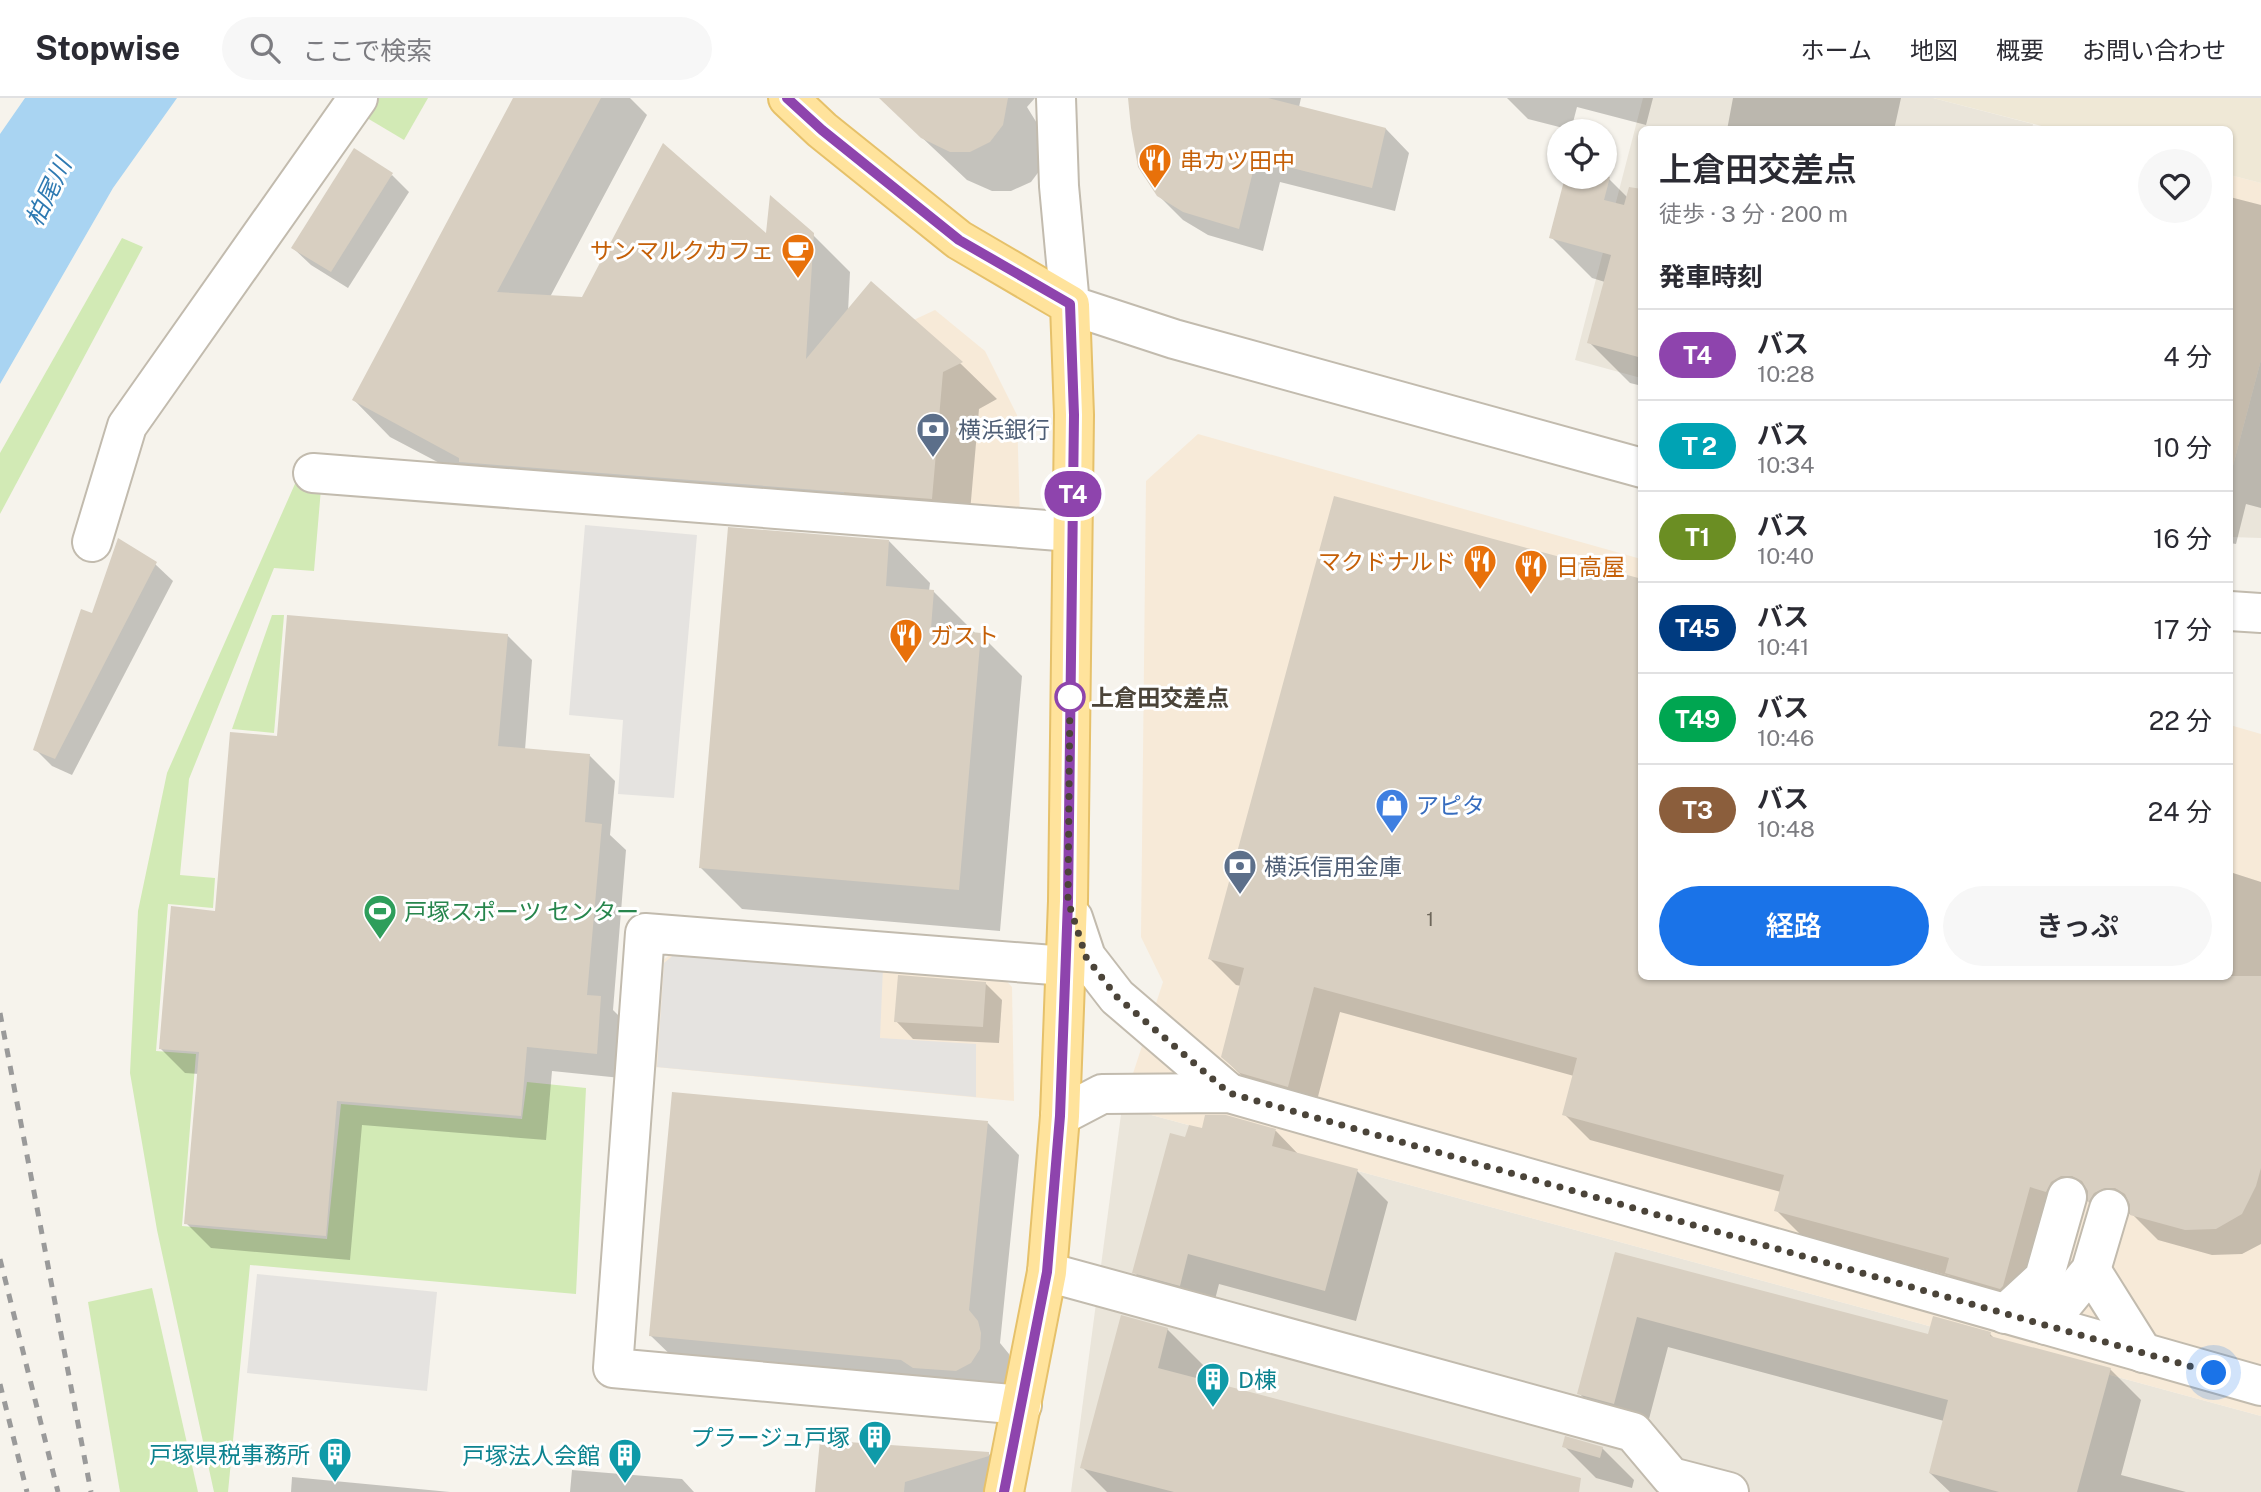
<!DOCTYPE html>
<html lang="ja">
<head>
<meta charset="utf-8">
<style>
  :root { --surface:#fff; --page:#f7f7f7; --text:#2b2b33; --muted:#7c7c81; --line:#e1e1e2; --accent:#1a73e8 }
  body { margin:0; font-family:"Public Sans","Noto Sans JP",sans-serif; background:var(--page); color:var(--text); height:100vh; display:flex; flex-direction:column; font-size:26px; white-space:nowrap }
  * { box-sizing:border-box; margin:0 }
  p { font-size:23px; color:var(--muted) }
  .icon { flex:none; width:38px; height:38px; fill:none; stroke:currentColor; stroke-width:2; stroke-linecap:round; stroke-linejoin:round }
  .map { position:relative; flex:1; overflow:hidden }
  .details { position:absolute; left:1638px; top:28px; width:595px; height:854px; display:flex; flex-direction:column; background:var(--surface); border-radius:10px; box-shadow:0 2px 5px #0004 }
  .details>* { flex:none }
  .badge { padding:0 14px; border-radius:23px; font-size:24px; line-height:46px }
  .fabs { position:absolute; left:1547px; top:21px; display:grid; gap:14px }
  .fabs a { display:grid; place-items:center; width:70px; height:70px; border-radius:50%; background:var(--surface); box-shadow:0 2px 5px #0004; font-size:35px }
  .you { position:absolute; width:35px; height:35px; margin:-18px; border:5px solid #fff; border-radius:50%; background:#1a73e8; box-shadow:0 0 0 10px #1a73e833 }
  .map>.badge { position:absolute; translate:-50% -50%; box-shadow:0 0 0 4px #fff }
  h2 { padding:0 21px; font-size:26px; line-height:63px }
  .round { display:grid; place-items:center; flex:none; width:74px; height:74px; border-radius:37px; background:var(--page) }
  .head { display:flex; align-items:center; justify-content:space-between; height:119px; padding:0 21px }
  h1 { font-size:33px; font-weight:600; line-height:52px }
  .primary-button { display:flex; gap:14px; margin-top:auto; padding:14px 21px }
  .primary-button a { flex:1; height:80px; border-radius:42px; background:var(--accent); color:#fff; font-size:28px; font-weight:600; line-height:80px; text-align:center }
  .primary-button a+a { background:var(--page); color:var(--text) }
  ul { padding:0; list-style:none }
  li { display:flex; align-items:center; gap:21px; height:91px; padding:0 21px; border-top:2px solid var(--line) }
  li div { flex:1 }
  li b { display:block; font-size:26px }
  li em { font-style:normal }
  li .badge { min-width:77px; font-weight:700; text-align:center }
  header { display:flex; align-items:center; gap:42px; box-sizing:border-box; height:98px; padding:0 35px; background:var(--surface); border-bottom:2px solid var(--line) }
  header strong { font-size:33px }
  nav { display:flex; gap:38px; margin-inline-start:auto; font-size:24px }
  .search { width:490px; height:63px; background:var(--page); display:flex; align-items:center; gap:18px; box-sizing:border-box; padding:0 24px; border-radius:38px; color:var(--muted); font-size:26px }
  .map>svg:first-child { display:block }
  .residential { fill:#eae5da }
  .commercial { fill:#f7ead8 }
  .education { fill:#efe8d6 }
  .green { fill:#d2eab5 }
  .parking { fill:#e5e3e0 }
  .water { fill:#a9d4f2 }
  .shadow { fill:#0003 }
  .building { fill:#d8cfc1 }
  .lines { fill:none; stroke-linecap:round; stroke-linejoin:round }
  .minor-casing { stroke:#c2bbae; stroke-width:42 }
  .major-casing { stroke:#e6c16a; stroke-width:42 }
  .minor { stroke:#fff; stroke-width:38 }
  .major { stroke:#ffe39c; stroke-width:38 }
  .rail { stroke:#9a9a9a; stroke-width:5; stroke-dasharray:9 9; stroke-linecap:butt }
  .line-casing { stroke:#fff; stroke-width:16 }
  .line { stroke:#8e44ad; stroke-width:10 }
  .walk { stroke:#4b4439; stroke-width:7; stroke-dasharray:0 12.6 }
  .stop-dot { fill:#fff; stroke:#8e44ad; stroke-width:3.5 }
  .labels { text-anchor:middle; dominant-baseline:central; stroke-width:6; stroke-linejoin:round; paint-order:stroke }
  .number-label { font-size:19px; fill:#6e675b }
  .food-label { font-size:23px; fill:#c56008; stroke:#fff; text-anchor:start }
  .service-label { font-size:23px; fill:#4e5e75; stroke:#fff; text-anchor:start }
  .stop-label { font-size:23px; font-weight:bold; fill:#4b4439; stroke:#fff; text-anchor:start }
  .shop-label { font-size:23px; fill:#366cbe; stroke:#fff; text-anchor:start }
  .leisure-label { font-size:23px; fill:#27864d; stroke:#fff; text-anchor:start }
  .culture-label { font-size:23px; fill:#0d838f; stroke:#fff; text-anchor:end }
  .water-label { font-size:24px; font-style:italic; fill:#2e7ab2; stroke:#fff }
</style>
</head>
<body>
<header>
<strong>Stopwise</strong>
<div class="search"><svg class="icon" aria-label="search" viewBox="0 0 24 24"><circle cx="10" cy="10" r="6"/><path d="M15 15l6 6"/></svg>ここで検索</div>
<nav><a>ホーム</a><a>地図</a><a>概要</a><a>お問い合わせ</a></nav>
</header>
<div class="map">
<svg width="2261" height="1394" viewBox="0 0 2261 1394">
  <rect width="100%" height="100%" fill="#f6f3ec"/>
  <g class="residential">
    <polygon points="1643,0 1933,0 2033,26 2032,32 1642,32 1641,280 1575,262"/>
    <polygon points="2261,262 2261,440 2230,439 2230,379"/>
    <polygon points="1122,1009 2261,1318 2261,1394 1071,1394"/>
  </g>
  <g class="commercial">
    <polygon points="2230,77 2261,85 2261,262 2230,379"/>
    <polygon points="935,212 985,253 1017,317 1020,422 843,406 858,248"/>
    <polygon points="1198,336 1641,461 1642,878 2230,878 2230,627 2261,636 2261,1318 1122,1009 1163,884 1141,839 1146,383"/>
    <polygon points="677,851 1000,876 1012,889 1014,1003 655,969 662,863"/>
  </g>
  <polygon class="education" points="1933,0 2261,0 2261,85 2230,77 2230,32 2053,31"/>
  <g class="green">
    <polygon points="374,0 428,0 404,42 362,17"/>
    <polygon points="122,140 143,149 0,416 0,355"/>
    <polygon points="298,379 322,379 314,473 274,470 189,681 180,777 215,780 213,810 168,806 156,953 196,956 182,1128 327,1141 341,1006 522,1021 527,984 586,990 576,1196 250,1167 228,1394 214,1394 157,1132 130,975 138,813 167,675"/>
    <polygon points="272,517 284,517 274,635 232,631"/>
    <polygon points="152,1190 198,1394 120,1394 88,1204"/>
  </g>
  <g class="parking">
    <polygon points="585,427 697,437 674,700 618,696 623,622 569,617"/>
    <polygon points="677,854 883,869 880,940 976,946 976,999 657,969 664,865"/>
    <polygon points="257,1176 437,1194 427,1293 247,1275"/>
  </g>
  <polygon class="water" points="25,0 177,0 113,90 0,286 0,36"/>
  <g class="shadow">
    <polygon points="515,0 630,0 647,17 550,199 583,201 768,138 813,137 850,174 848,214 871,185 961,266 997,301 979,311 968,437 487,390 390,339 354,302"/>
    <polygon points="880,0 1035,0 1027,9 1043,35 1043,68 1031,84 1011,93 992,93 967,82"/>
    <polygon points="1130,0 1301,0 1299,9 1386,31 1409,55 1395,113 1280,84 1263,153 1208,137 1183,122 1158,97"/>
    <polygon points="1507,0 1653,0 1646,27 1577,9 1571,32 1528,21"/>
    <polygon points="1733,0 1901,0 1894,32 1727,32"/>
    <polygon points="392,77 409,94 348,190 311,167 293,150"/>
    <polygon points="1567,79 1601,79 1609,81 1642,114 1642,288 1630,285 1589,244 1605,184 1592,180 1551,139"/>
    <polygon points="2230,99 2261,107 2261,410 2246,406 2236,446 2230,445"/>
    <polygon points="889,443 930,485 929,493 933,493 976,536 980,536 1022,578 1000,833 742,811 701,770"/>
    <polygon points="155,466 173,483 72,677 52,668 35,651 93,517"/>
    <polygon points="507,537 532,562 525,652 590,658 615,683 610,737 626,752 613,912 626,925 621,980 552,973 546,1042 362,1027 350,1162 211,1150 186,1125 199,976 185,975 160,950 217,814 279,640"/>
    <polygon points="2230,774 2261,784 2261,1146 2242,1156 2212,1157 2158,1142 2131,1115 2120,1121 2115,1129 2088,1103 2077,1110 2029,1214 1973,1201 1950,1178 1802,1138 1776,1112 1781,1094 1590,1042 1564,1016 1574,978 1340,914 1314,1014 1249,985 1223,959 1241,888 1236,887 1210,861 1642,878 2230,878"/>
    <polygon points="985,885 1002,902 999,945 913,941 896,923"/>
    <polygon points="988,1025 1019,1057 1000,1245 1009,1256 1012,1268 1003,1296 683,1269 651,1238"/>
    <polygon points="1203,1032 1276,1033 1300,1058 1357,1073 1388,1104 1356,1223 1219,1186 1211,1217 1165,1205 1134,1174 1187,1041"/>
    <polygon points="1616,1156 1930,1239 1990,1236 1996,1242 2110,1271 2141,1302 2121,1377 2186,1394 1950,1394 1930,1375 1944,1323 1668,1249 1645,1336 1610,1327 1579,1295"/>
    <polygon points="1167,1231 1210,1274 1207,1284 1563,1378 1579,1394 1107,1394 1082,1369"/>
    <polygon points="1564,1348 1602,1350 1634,1382 1632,1390 1596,1380"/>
    <polygon points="988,1355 1026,1394 817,1394"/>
    <polygon points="572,1372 682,1381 694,1394 570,1394"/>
    <polygon points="292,1379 450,1394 291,1394"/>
  </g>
  <g class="building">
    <polygon points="513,0 601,0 497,194 582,199 663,45 766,135 770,97 814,135 806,261 871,183 963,264 943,274 932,401 459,364 459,360 352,302"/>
    <polygon points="879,0 1008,0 1003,27 990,44 970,54 950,54 921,40"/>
    <polygon points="1128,0 1268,0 1386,30 1372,90 1256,61 1239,131 1183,114 1157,98 1138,69 1131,30"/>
    <polygon points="354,50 393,75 331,174 291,150"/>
    <polygon points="1605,78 1610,79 1604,102 1624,107 1629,89 1642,91 1642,260 1587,245 1611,157 1549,140 1565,79"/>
    <polygon points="1334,398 1642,481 1642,878 2261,878 2261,1070 2256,1088 2242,1116 2216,1131 2185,1132 2130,1117 2130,1107 2125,1096 2115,1090 2105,1090 2094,1095 2088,1105 2088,1093 2082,1083 2072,1078 2061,1078 2051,1084 2046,1094 2030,1089 2003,1188 2000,1191 1945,1175 1949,1160 1774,1113 1784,1077 1562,1017 1577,960 1314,889 1288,989 1240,975 1221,959 1244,870 1208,861"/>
    <polygon points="728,429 889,442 886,488 934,492 931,530 981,535 959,792 699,770"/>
    <polygon points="118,440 157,464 55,661 33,652 81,511 92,515"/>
    <polygon points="287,517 508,536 498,648 590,656 585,724 602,726 587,897 601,898 597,956 527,949 521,1018 337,1003 326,1138 184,1126 199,954 159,951 171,808 215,813 230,634 277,638"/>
    <polygon points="898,877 986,884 983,929 894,924"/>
    <polygon points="672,994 988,1023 969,1212 978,1223 981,1235 980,1251 971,1265 956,1273 913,1270 901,1262 649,1238"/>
    <polygon points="1205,1017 1226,1017 1276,1031 1272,1048 1358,1071 1325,1193 1188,1156 1180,1188 1132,1175 1170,1035 1185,1039 1189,1027 1202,1030"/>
    <polygon points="1615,1154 1928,1236 1933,1218 1991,1234 1990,1238 2111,1270 2077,1394 1999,1394 1929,1375 1948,1302 1637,1219 1614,1306 1577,1296"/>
    <polygon points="1121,1217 1168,1230 1158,1270 1581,1380 1579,1394 1174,1394 1080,1370"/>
    <polygon points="1565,1338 1603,1349 1600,1360 1562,1349"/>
    <polygon points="820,1342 989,1354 989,1358 905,1384 904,1394 815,1394"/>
  </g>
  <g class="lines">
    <defs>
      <g id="minor">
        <polyline points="1056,0 1059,88 1070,207 1174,241 1642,370"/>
        <polyline points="313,375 1072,434"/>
        <polyline points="92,444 127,328 358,0"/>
        <polyline points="2230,513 2261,515"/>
        <polyline points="1073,820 1086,859 1117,899 1229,995"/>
        <polyline points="1060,1018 1102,996 1229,995 2261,1288"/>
        <polyline points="2091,1172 2143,1255"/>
        <polyline points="1047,1174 1633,1334 1671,1379 1729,1394"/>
        <polyline points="2005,1216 2044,1180 2067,1099"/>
        <polyline points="2046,1227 2091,1172 2109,1111"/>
        <polyline points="1022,1307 613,1270 645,835 1066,868"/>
      </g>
      <polyline id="major" points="788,0 822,32 959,142 1070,207 1074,317 1068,803 1060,1018 1047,1174 1004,1394"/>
    </defs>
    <use href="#minor" class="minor-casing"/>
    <use href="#major" class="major-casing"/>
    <use href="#minor" class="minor"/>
    <use href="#major" class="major"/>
    <g class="rail">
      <polyline points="0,915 91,1394"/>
      <polyline points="0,1161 58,1394"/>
      <polyline points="0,1286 27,1394"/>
    </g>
  </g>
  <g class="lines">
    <defs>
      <polyline id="line" points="787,0 822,32 959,142 1070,206 1074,317 1068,803 1060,1018 1047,1174 1004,1394"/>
    </defs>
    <use href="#line" class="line-casing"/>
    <use href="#line" class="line"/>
    <polyline class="walk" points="1070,599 1070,592 1068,803 1086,859 1117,899 1229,995 2214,1275"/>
  </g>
  <defs>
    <symbol id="restaurant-pin" viewBox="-11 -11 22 30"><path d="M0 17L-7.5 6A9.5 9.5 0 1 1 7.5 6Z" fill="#e8710a" stroke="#fff"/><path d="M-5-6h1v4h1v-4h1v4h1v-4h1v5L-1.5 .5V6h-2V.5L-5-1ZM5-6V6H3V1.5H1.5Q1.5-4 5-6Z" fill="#fff"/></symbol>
    <symbol id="cafe-pin" viewBox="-11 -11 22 30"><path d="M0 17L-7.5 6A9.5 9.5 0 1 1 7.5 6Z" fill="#e8710a" stroke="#fff"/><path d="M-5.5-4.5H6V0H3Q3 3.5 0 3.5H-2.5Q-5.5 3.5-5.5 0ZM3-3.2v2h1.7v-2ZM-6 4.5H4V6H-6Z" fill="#fff"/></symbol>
    <symbol id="bank-pin" viewBox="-11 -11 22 30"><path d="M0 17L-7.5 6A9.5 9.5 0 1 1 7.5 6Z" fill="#5c6f8a" stroke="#fff"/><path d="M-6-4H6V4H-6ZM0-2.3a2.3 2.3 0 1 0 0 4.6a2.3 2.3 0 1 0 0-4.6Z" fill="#fff"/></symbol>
    <symbol id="shop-pin" viewBox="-11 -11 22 30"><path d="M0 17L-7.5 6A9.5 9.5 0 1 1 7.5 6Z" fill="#3f7fe0" stroke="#fff"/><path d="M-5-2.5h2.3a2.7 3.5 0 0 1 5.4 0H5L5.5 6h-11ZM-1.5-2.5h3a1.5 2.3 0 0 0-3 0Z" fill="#fff"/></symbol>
    <symbol id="stadium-pin" viewBox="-11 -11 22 30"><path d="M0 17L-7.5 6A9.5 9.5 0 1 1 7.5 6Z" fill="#2e9e5b" stroke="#fff"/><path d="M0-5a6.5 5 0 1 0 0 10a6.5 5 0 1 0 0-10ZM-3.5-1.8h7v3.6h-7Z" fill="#fff"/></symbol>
    <symbol id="building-pin" viewBox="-11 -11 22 30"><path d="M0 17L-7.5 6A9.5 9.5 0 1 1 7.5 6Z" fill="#0f9aa8" stroke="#fff"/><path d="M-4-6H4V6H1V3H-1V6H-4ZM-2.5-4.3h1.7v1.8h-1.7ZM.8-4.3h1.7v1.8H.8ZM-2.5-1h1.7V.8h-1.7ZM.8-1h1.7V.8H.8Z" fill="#fff"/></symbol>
  </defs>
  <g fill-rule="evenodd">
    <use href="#restaurant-pin" x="1136" y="43" width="38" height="52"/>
    <use href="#cafe-pin" x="779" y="133" width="38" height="52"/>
    <use href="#bank-pin" x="914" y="312" width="38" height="52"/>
    <use href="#restaurant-pin" x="1461" y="444" width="38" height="52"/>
    <use href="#restaurant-pin" x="1512" y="449" width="38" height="52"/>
    <use href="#restaurant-pin" x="887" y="518" width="38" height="52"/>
    <use href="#shop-pin" x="1373" y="688" width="38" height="52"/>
    <use href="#bank-pin" x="1221" y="749" width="38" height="52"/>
    <use href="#stadium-pin" x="361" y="794" width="38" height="52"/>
    <use href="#building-pin" x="1194" y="1262" width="38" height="52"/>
    <use href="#building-pin" x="856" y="1320" width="38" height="52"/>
    <use href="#building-pin" x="316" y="1337" width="38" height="52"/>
    <use href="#building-pin" x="606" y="1338" width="38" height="52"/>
  </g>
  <circle class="stop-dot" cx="1070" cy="599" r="14"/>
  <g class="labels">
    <g class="number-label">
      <text x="1430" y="821">1</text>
    </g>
    <g class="food-label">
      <text x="1180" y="62">串カツ田中</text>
      <text x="774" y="152" text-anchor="end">サンマルクカフェ</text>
      <text x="1456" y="463" text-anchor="end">マクドナルド</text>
      <text x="1556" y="468">日高屋</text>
      <text x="930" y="537">ガスト</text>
    </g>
    <g class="service-label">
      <text x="958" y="331">横浜銀行</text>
      <text x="1264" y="768">横浜信用金庫</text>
    </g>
    <g class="stop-label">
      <text x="1091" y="599">上倉田交差点</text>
    </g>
    <g class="shop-label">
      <text x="1416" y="707">アピタ</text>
    </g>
    <g class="leisure-label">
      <text x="404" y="813">戸塚スポーツ センター</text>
    </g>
    <g class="culture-label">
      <text x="1238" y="1281" text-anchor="start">D棟</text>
      <text x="850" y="1339">プラージュ戸塚</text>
      <text x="310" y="1356">戸塚県税事務所</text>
      <text x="600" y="1357">戸塚法人会館</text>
    </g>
    <g class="water-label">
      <text transform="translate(48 94) rotate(-64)">柏尾川</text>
    </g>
  </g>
</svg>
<div class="fabs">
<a><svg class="icon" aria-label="locate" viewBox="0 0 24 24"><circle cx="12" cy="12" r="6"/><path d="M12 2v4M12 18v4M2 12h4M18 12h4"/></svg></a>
</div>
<div class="you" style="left:2214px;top:1275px"></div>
<b class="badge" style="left:1073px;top:396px;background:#8e44ad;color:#fff">T4</b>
<section class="details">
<div class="head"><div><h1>上倉田交差点</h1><p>徒歩 · 3 分 · 200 m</p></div><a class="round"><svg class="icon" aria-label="heart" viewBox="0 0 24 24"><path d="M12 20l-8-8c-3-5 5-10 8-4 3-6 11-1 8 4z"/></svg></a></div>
<h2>発車時刻</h2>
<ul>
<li><span class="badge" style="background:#8e44ad;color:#fff">T4</span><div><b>バス</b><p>10:28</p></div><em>4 分</em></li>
<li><span class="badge" style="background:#00a3b4;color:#fff">Ｔ2</span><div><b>バス</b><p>10:34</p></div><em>10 分</em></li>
<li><span class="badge" style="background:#6b8e23;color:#fff">T1</span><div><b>バス</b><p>10:40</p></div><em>16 分</em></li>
<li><span class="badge" style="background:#003b80;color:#fff">T45</span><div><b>バス</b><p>10:41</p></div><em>17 分</em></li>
<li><span class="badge" style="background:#00a651;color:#fff">T49</span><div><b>バス</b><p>10:46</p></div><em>22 分</em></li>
<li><span class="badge" style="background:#8b5e3c;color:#fff">T3</span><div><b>バス</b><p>10:48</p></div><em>24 分</em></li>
</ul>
<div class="primary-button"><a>経路</a><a>きっぷ</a></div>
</section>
</div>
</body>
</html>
